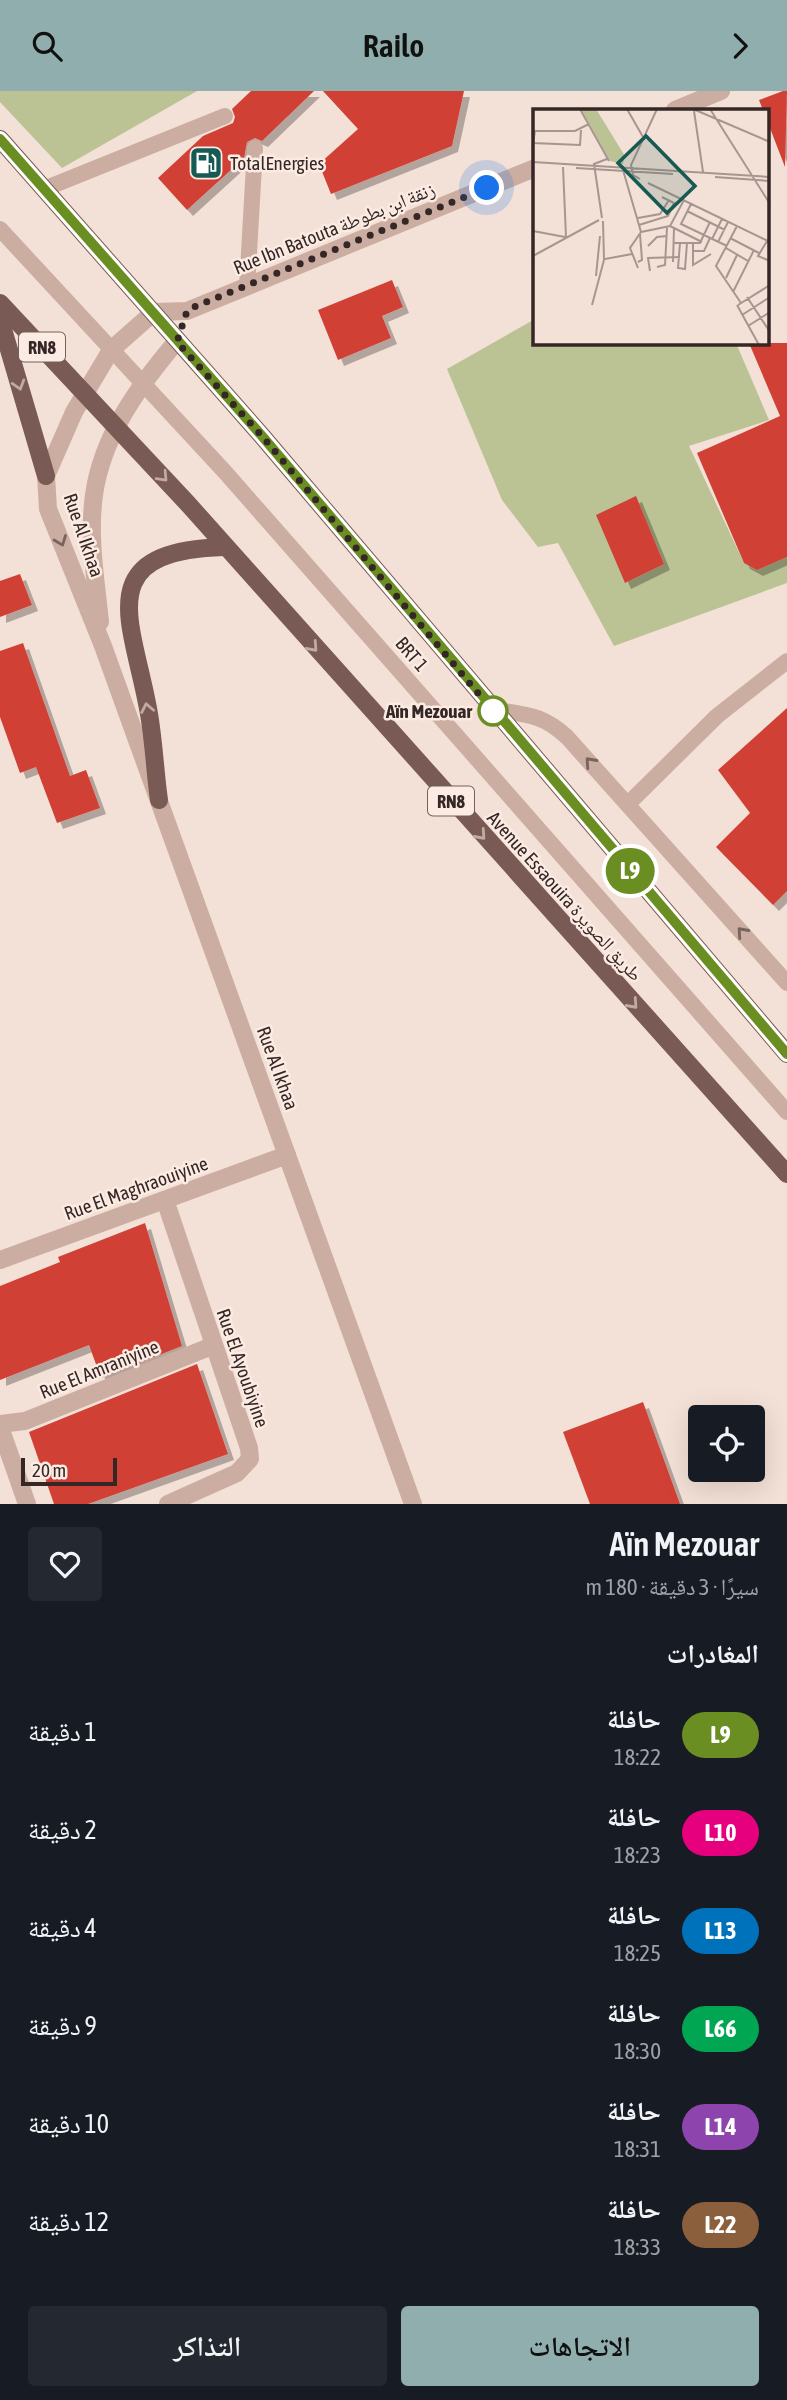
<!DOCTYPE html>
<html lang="ar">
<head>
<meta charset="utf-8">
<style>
  :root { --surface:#171b24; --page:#242831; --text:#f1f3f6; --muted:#9ea1a6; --accent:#8faead }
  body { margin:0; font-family:"Asap Condensed","Noto Naskh Arabic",sans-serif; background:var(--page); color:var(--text); direction:rtl; height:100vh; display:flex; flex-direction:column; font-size:26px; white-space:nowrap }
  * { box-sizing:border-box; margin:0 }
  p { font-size:23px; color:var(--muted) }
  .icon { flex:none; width:38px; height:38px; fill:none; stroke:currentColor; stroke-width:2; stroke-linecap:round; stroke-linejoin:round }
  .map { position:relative; height:1413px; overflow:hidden; direction:ltr }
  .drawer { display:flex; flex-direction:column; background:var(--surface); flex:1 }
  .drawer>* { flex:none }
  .badge { padding:0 14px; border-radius:23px; font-size:24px; line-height:46px }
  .tools { position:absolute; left:688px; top:1314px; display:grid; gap:14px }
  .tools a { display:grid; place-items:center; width:77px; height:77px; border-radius:7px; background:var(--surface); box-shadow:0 7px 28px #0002; font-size:35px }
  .scale { position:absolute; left:21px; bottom:18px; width:96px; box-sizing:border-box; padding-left:7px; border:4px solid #352725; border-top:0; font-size:19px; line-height:24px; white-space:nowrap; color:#352725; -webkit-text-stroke:5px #fbebe3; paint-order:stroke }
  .you { position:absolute; width:35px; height:35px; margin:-18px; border:5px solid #fff; border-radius:50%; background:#1a73e8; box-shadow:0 0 0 10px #1a73e833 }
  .map>.badge { position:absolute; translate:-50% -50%; box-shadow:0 0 0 4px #fff }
  h2 { padding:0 28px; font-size:26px; line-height:63px }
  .round { display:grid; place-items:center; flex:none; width:74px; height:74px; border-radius:7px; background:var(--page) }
  .head { display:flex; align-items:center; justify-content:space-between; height:119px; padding:0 28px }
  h1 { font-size:33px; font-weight:600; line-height:52px }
  .primary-button { display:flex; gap:14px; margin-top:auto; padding:14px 28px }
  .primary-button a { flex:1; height:80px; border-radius:7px; background:var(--accent); color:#111; font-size:28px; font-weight:600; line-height:80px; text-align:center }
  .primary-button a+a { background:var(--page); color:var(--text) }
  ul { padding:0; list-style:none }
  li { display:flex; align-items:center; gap:21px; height:98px; padding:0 28px }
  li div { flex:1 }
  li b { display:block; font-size:26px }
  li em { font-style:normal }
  li .badge { min-width:77px; font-weight:700; text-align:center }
  header { display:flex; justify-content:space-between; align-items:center; height:91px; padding:0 28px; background:var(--accent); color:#111; font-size:32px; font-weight:600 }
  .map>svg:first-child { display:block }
  .green { fill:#bbc395 }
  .building { fill:#d14136; filter:url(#shadow) }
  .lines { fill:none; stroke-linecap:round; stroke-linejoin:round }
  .service { stroke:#ccada1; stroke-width:16 }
  .minor { stroke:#ccada1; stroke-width:18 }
  .tertiary { stroke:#ccada1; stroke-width:18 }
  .primary { stroke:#795a54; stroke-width:18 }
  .oneway { stroke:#c0aaa3 }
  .oneway2 { stroke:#79635d }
  .line-casing { stroke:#fff; stroke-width:16 }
  .line { stroke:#6b8e23; stroke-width:10 }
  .walk { stroke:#352725; stroke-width:7; stroke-dasharray:0 12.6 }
  .stop-dot { fill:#fff; stroke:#6b8e23; stroke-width:3.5 }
  .labels { text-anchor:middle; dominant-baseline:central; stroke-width:5; stroke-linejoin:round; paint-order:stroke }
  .shield { fill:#fbebe3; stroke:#70625e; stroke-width:2 }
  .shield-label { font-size:18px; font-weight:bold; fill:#352725 }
  .poi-label { font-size:19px; fill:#352725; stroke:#fbebe3; text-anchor:start }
  .street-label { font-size:19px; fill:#352725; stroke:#fbebe3 }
  .stop-label { font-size:19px; font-weight:bold; fill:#352725; stroke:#fbebe3; text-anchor:end }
  .inset-road { fill:none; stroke:#a7968f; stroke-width:2 }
  .view { fill:#175a53; fill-opacity:0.15; stroke:#175a53; stroke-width:3.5 }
  .inset-edge { fill:none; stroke:#352725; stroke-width:3.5 }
</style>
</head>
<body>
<header><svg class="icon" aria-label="forward" viewBox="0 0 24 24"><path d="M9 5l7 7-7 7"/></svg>Railo<svg class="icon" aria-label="search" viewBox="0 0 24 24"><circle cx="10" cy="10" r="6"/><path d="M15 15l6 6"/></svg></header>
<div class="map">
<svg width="787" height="1413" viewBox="0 0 787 1413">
  <defs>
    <filter id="shadow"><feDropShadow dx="6" dy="6" stdDeviation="0" flood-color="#0004"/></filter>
  </defs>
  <rect width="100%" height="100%" fill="#f3e0d6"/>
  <g class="green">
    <polygon points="0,0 197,0 62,77 0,11"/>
    <polygon points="535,228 535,252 736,252 769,329 689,355 744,472 787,461 787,492 614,555 558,452 538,456 502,409 447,278"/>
  </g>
  <g class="building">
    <polygon points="251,0 314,0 262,50 255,47 247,51 244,67 187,119 158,87 203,45 233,32 235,26 232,18"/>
    <polygon points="323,0 464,0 452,55 331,103 319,73 358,38"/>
    <polygon points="783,0 787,0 785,76 768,32 768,19 763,19 759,9"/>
    <polygon points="392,189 403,216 382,225 391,247 338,269 318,219"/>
    <polygon points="749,252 787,252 787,466 757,479 744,472 697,362 780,325"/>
    <polygon points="636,405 664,473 625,492 596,424"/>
    <polygon points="20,483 32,514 0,526 0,490"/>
    <polygon points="23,552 70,685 86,679 100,717 57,732 36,676 20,682 0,626 0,560"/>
    <polygon points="787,617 787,800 773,814 716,756 750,722 718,679"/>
    <polygon points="145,1132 182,1255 101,1287 89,1254 0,1289 0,1195 60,1171 58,1166"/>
    <polygon points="197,1273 228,1363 88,1413 54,1413 29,1341"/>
    <polygon points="643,1311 680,1413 590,1413 563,1341"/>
  </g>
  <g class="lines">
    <g class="service">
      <polyline points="44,98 225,25"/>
      <polyline points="0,138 225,381 787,1021"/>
      <polyline points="247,196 255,57"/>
      <path d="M 492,618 C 525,624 541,622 567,646 L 787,892"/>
      <polyline points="628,713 717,625 787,570"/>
    </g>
    <g class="minor">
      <polyline points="675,19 721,0"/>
      <polyline points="154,221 187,220 535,77"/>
      <polyline points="165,1109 249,1357 250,1368 237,1382 168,1413"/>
      <polyline points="0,1169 287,1064"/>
      <polyline points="0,1333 25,1330 212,1255"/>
      <polyline points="0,1336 27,1413"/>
    </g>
    <g class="tertiary">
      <polyline points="154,221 111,259 74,321 46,385 48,418 103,555 413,1413"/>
      <path d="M 100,531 C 96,490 88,446 94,404 C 102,345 139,295 176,251"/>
    </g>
    <g class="primary">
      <polyline points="0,48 262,345 787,963"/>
      <polyline points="0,212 189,414 787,1083"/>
      <polyline points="0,228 46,385"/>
      <path d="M 159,709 C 155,681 154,652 149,623 C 134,533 87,460 224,456"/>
    </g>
  </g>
  <defs><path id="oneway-chevron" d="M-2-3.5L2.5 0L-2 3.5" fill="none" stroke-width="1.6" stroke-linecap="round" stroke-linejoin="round" transform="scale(1.75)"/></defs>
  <g class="oneway">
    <use href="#oneway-chevron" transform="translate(19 294) rotate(73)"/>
    <use href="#oneway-chevron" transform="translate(163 386) rotate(47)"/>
    <use href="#oneway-chevron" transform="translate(313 556) rotate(48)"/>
    <use href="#oneway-chevron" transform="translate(147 617) rotate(-101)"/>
    <use href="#oneway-chevron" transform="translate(481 744) rotate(48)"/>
    <use href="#oneway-chevron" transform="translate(633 913) rotate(48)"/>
  </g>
  <g class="oneway2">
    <use href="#oneway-chevron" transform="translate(61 450) rotate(69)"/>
    <use href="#oneway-chevron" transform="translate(590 671) rotate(-132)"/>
    <use href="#oneway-chevron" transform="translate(742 841) rotate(-132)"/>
  </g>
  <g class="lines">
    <defs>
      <polyline id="line" points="0,48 262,345 787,963"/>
    </defs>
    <use href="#line" class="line-casing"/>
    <use href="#line" class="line"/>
    <polyline class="walk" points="487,97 196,215 187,220 177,251 262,345 493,620"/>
  </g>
  <defs>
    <symbol id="fuel-square" viewBox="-11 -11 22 22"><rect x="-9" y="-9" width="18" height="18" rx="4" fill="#175a53" stroke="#fbebe3"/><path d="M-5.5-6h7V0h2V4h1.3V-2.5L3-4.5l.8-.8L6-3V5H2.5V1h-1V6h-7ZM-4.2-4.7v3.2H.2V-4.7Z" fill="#fff"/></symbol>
  </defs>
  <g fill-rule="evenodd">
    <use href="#fuel-square" x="187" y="53" width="38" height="38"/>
  </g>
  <circle class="stop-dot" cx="493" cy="620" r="14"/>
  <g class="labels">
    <g class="shield">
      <rect x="19" y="241.5" width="46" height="29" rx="5"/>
      <rect x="428" y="695.5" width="46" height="29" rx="5"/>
    </g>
    <g class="shield-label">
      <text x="42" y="256">RN8</text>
      <text x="451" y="710">RN8</text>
    </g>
    <g class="poi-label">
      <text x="230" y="72">TotalEnergies</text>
    </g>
    <g class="street-label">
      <text transform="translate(334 137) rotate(-22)">Rue Ibn Batouta زنقة ابن بطوطة</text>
      <text transform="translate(84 444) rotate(71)">Rue Al Ikhaa</text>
      <text transform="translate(412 563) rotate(49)">BRT 1</text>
      <text transform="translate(565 805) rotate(48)">Avenue Essaouira طريق الصويرة</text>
      <text transform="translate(278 977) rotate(70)">Rue Al Ikhaa</text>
      <text transform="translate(136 1097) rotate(-20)">Rue El Maghraouiyine</text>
      <text transform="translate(243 1277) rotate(71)">Rue El Ayoubiyine</text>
      <text transform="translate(99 1278) rotate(-22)">Rue El Amraniyine</text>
    </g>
    <g class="stop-label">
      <text x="472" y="620">Aïn Mezouar</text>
    </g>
  </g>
  <g transform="translate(533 18)">
    <rect width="236" height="236" fill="#f3e0d6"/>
    <path d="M 48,0 L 63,0 L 92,47 L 90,55 L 77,52 Z" fill="#bbc395"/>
    <path class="inset-road" d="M 47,0 L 76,52M 94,0 L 110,28M 160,0 L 237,33M 177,0 L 237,95M 161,2 L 170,63M 48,21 L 47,36 L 0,34 L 2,22 L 42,22 L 56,15M 0,53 L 237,68M 30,58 L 33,128M 43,59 L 140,65M 90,61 L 108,123M 182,68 L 237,72M 107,70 L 100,66 L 98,56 L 124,0M 115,74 L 237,133M 158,95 L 148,115 L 194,137M 154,102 L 192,121M 69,109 L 61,55 L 74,50M 105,109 L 127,105 L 136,91M 106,116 L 135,107 L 141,94 L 129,88M 137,117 L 169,133M 204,117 L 183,157 L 208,194M 0,122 L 32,128M 108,123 L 137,117 L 151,91M 197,129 L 226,144M 179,130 L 189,110M 234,132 L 225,147 L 237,152M 185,133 L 195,113M 140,134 L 167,134 L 177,113M 147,134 L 145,159 L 152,160 L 154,134M 160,135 L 160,156 L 178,145M 115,137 L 124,128 L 134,127M 193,139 L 215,152M 160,142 L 171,142 L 177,129M 0,147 L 66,111M 72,150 L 99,145M 105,153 L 109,151 L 107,125M 140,153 L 141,119M 124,158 L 132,156 L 134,119M 105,159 L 97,139 L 108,123M 117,162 L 115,149 L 147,148M 63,167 L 67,127M 193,169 L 204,146M 200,183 L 221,141M 214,188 L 237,223M 59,196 L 71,151 L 70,112M 204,196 L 226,236M 205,196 L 237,176M 209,206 L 237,188M 215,217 L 237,203"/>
    <path class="view" d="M 113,27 L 162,77 L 134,104 L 85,54 Z"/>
    <rect width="236" height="236" class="inset-edge"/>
  </g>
</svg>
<div class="tools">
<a><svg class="icon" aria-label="locate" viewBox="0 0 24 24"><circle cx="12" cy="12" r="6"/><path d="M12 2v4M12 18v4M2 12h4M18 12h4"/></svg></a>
</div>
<div class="scale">20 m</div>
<div class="you" style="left:487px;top:97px"></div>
<b class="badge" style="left:630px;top:780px;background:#6b8e23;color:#fff">L9</b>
</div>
<section class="drawer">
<div class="head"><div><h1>Aïn Mezouar</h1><p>سيرًا · 3 دقيقة · 180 m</p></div><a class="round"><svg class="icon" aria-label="heart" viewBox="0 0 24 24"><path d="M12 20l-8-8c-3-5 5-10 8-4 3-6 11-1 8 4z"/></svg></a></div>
<h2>المغادرات</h2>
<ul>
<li><span class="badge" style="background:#6b8e23;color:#fff">L9</span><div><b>حافلة</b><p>18:22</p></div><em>1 دقيقة</em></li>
<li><span class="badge" style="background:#e6007e;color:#fff">L10</span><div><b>حافلة</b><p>18:23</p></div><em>2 دقيقة</em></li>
<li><span class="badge" style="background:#0072bc;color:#fff">L13</span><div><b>حافلة</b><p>18:25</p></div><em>4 دقيقة</em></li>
<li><span class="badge" style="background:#00a651;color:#fff">L66</span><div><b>حافلة</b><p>18:30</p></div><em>9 دقيقة</em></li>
<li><span class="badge" style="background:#8e44ad;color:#fff">L14</span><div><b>حافلة</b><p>18:31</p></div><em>10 دقيقة</em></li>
<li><span class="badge" style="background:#8b5e3c;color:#fff">L22</span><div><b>حافلة</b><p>18:33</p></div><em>12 دقيقة</em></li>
</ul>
<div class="primary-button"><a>الاتجاهات</a><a>التذاكر</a></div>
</section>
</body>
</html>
